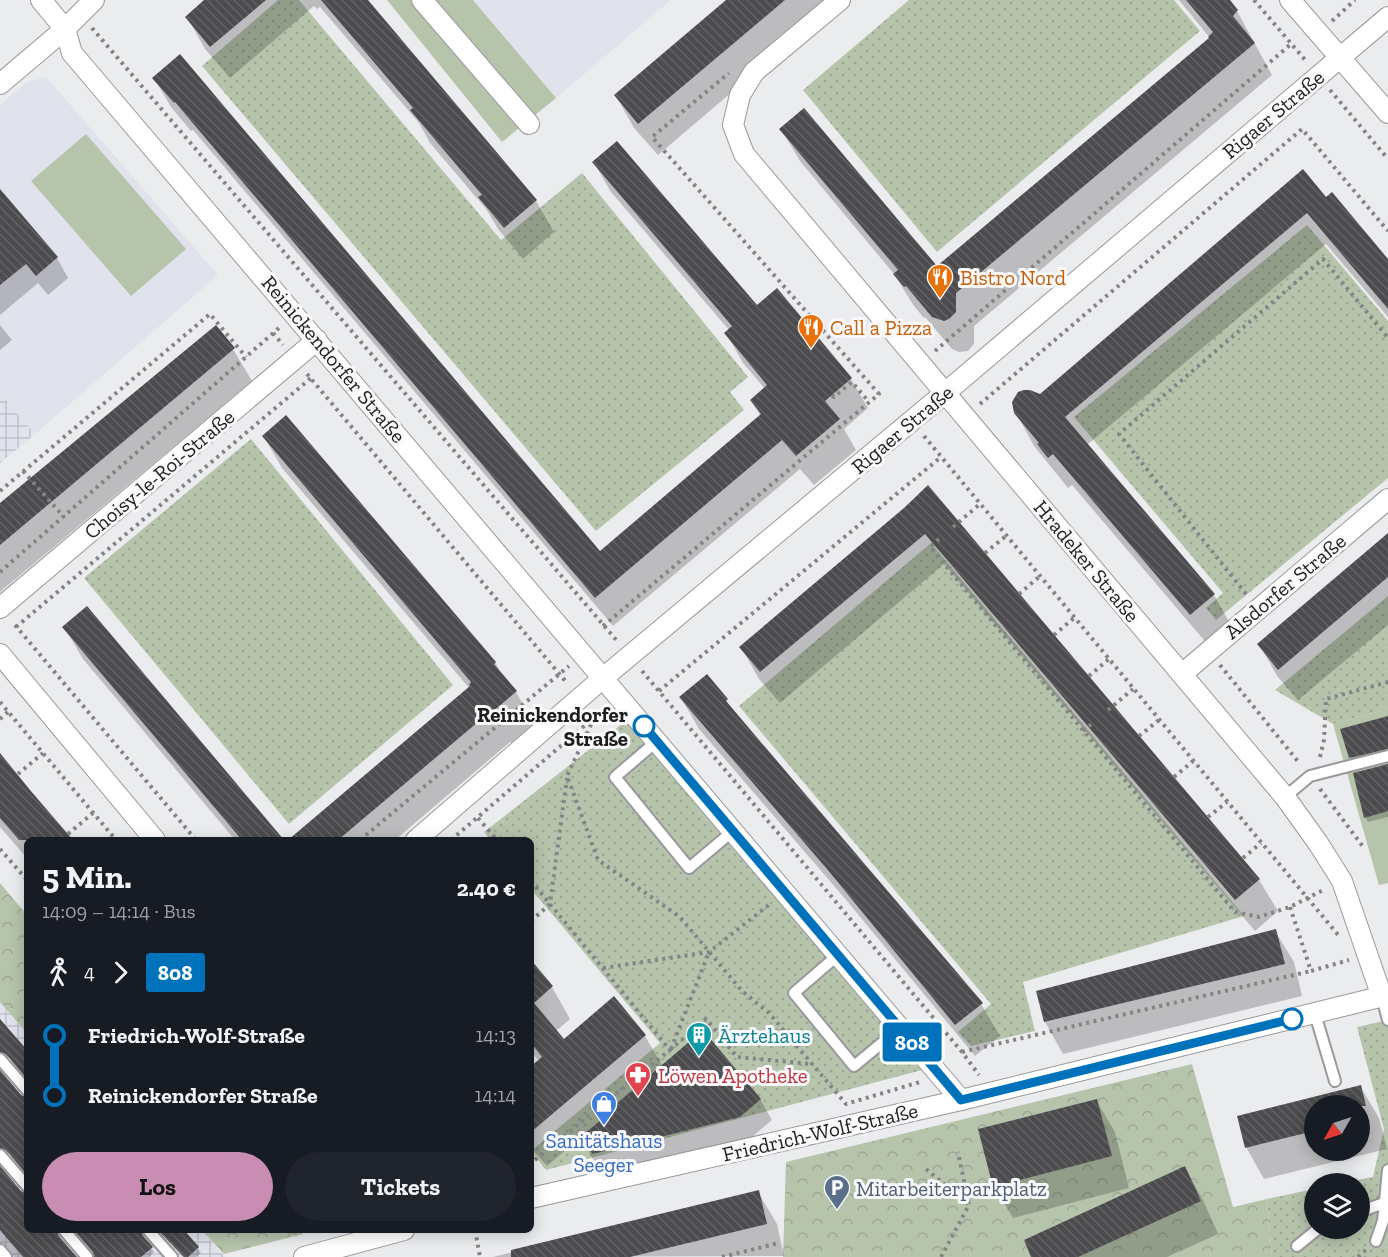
<!DOCTYPE html>
<html lang="de">
<head>
<meta charset="utf-8">
<style>
  :root { --surface:#171b24; --page:#20242c; --text:#f1f3f6; --muted:#9ea1a6; --accent:#c98db4 }
  body { margin:0; font-family:"Zilla Slab",serif; background:var(--page); color:var(--text); height:100vh; display:flex; flex-direction:column; font-size:22px; white-space:nowrap }
  * { box-sizing:border-box; margin:0 }
  p { font-size:20px; color:var(--muted) }
  .icon { flex:none; width:33px; height:33px; fill:none; stroke:currentColor; stroke-width:2; stroke-linecap:round; stroke-linejoin:round }
  .map { position:relative; flex:1; overflow:hidden }
  .sheet { position:absolute; left:24px; top:837px; width:510px; height:396px; display:flex; flex-direction:column; background:var(--surface); border-radius:9px; box-shadow:0 3px 15px #0003 }
  .sheet>* { flex:none }
  .badge { padding:0 12px; border-radius:4px; font-size:21px; line-height:39px }
  .needle { width:39px; rotate:231deg }
  .controls { position:absolute; left:1304px; top:1095px; display:grid; gap:12px }
  .controls a { display:grid; place-items:center; width:66px; height:66px; border-radius:50%; background:var(--surface); box-shadow:0 3px 15px #0003; font-size:30px }
  .map>.badge { position:absolute; translate:-50% -50%; box-shadow:0 0 0 3px #fff }
  .legs { display:flex; align-items:center; gap:9px; height:66px; padding:0 18px; font-size:20px }
  .legs p { margin-inline-start:auto }
  .headline { display:flex; align-items:center; justify-content:space-between; height:102px; padding:0 18px }
  h1 { font-size:33px; font-weight:700; line-height:45px }
  .action { display:flex; gap:12px; margin-top:auto; padding:12px 18px }
  .action a { flex:1; height:69px; border-radius:36px; background:var(--accent); color:#111; font-size:24px; font-weight:700; line-height:69px; text-align:center }
  .action a+a { background:var(--page); color:var(--text) }
  ul { padding:0 18px; list-style:none }
  li { display:flex; align-items:center; gap:21px; height:60px; font-size:22px }
  li i { display:grid; place-items:center; width:9px; height:100%; margin:0 8px; background:currentColor }
  li i::after { content:''; width:15px; height:15px; margin:-8px; border:4px solid; border-radius:50%; background:var(--surface) }
  li p { margin-inline-start:auto }
  li:first-child i { background:linear-gradient(#0000 50%,currentColor 0) }
  li:last-child i { background:linear-gradient(currentColor 50%,#0000 0) }
  .map>svg:first-child { display:block }
  .built { fill:#e0e2ec }
  .industrial { fill:url(#industrial-grid) }
  .grass { fill:#b6c4ac }
  .forest { fill:url(#forest-crowns) }
  .park { fill:url(#park-dots) }
  .shadow { fill:#0003; fill-rule:evenodd }
  .building { fill:url(#building-back-hatch) }
  .lines { fill:none; stroke-linecap:round; stroke-linejoin:round }
  .lane-casing { stroke:#99999c; stroke-width:14 }
  .street-casing { stroke:#99999c; stroke-width:22 }
  .path { stroke:#848486; stroke-width:4; stroke-dasharray:3 4.5; stroke-linecap:butt }
  .lane { stroke:#fff; stroke-width:10 }
  .street { stroke:#fff; stroke-width:20 }
  .line-1-casing { stroke:#fff; stroke-width:14 }
  .line-1 { stroke:#0072bc; stroke-width:9 }
  .stop-1-dot { fill:#fff; stroke:#0072bc; stroke-width:3 }
  .labels { text-anchor:middle; dominant-baseline:central; stroke-width:6; stroke-linejoin:round; paint-order:stroke }
  .street-label { font-size:21px; fill:#1d1d1e; stroke:#f9f9fc }
  .food-label { font-size:21px; fill:#c56008; stroke:#f9f9fc; text-anchor:start }
  .stop-label { font-size:21px; font-weight:bold; fill:#1d1d1e; stroke:#f9f9fc; text-anchor:end }
  .culture-label { font-size:21px; fill:#0d838f; stroke:#f9f9fc; text-anchor:start }
  .health-label { font-size:21px; fill:#be3a42; stroke:#f9f9fc; text-anchor:start }
  .shop-label { font-size:21px; fill:#366cbe; stroke:#f9f9fc }
  .service-label { font-size:21px; fill:#4e5e75; stroke:#f9f9fc; text-anchor:start }
</style>
</head>
<body>
<div class="map">
<svg width="1388" height="1257" viewBox="0 0 1388 1257">
  <defs>
    <pattern id="industrial-grid" width="8" height="8" patternUnits="userSpaceOnUse" patternTransform="scale(1.5)"><rect width="8" height="8" fill="#e0e2ec"/><path d="M0 4h8M4 0v8" fill="none" stroke="#c0c1ca"/></pattern>
    <pattern id="forest-crowns" width="20" height="18" patternUnits="userSpaceOnUse" patternTransform="scale(1.5)"><rect width="20" height="18" fill="#b6c4ac"/><path d="M2 6a3 3 0 1 1 6 0M12 15a3 3 0 1 1 6 0" fill="none" stroke="#9ca894"/></pattern>
    <pattern id="park-dots" width="8" height="8" patternUnits="userSpaceOnUse" patternTransform="scale(1.5)"><rect width="8" height="8" fill="#b6c4ac"/><path d="M2 2h.1M6 6h.1" fill="none" stroke="#9ca894" stroke-width="1.8" stroke-linecap="round"/></pattern>
    <pattern id="building-back-hatch" width="6" height="6" patternUnits="userSpaceOnUse" patternTransform="scale(1.5)"><rect width="6" height="6" fill="#4c4c4e"/><path d="M-1 5l2 2M0 0l6 6M5-1l2 2" fill="none" stroke="#626264"/></pattern>
  </defs>
  <rect width="100%" height="100%" fill="#ebecee"/>
  <g class="built">
    <polygon points="473,0 671,0 556,98"/>
    <polygon points="46,77 218,275 35,434 0,393 0,105 27,82"/>
  </g>
  <g class="industrial">
    <polygon points="0,393 35,434 0,463"/>
    <polygon points="0,1002 27,1033 27,1230 202,1230 225,1257 0,1257"/>
  </g>
  <g class="grass">
    <polygon points="387,0 473,0 556,98 502,142"/>
    <polygon points="86,134 186,249 131,296 31,181"/>
    <polygon points="1388,709 1388,883 1379,885 1333,724"/>
  </g>
  <g class="forest">
    <polygon points="0,883 27,915 27,1033 0,1002"/>
    <polygon points="1192,1064 1233,1207 1267,1199 1272,1257 783,1257 786,1162"/>
    <polygon points="202,1230 299,1230 303,1234 224,1254"/>
  </g>
  <g class="park">
    <polygon points="278,0 299,0 501,240 582,173 748,377 730,392 744,410 596,531 202,66"/>
    <polygon points="909,0 1174,0 1200,31 937,252 803,90"/>
    <polygon points="1307,225 1388,321 1388,478 1216,620 1206,608 1223,593 1074,417"/>
    <polygon points="251,439 453,685 289,824 84,578"/>
    <polygon points="931,543 1244,916 1023,982 1035,1031 971,1046 958,1032 991,1004 739,706"/>
    <polygon points="1388,596 1388,709 1333,724 1275,690"/>
    <polygon points="627,720 922,1070 546,1170 531,1151 660,1043 531,889 531,840 490,840 484,832"/>
    <polygon points="1388,1020 1388,1257 1272,1257 1267,1199 1314,1189 1314,1228 1359,1228 1359,1184 1342,1183 1373,1177 1384,1129 1357,1027"/>
  </g>
  <g class="shadow">
    <polygon points="207,0 366,0 536,201 554,232 523,259 498,229 486,209 430,143 419,123 320,7 317,9 314,6 230,78 205,49 187,17"/>
    <polygon points="729,0 840,0 658,155 634,128 616,96"/>
    <polygon points="1179,0 1228,0 1237,11 1272,75 974,326 974,344 968,351 959,352 952,349 925,317 924,318 914,306 894,274 800,161 781,129 937,268 1210,38"/>
    <polygon points="154,78 600,553 761,417 752,401 765,389 743,363 726,333 729,330 611,192 594,163 757,307 851,379 868,408 844,429 856,450 814,485 800,469 613,626 193,130 191,131 171,107"/>
    <polygon points="0,191 57,258 68,278 48,295 38,283 0,315"/>
    <polygon points="1325,199 1388,261 1388,317 1326,244 1087,445 1214,595 1232,627 1209,646 1072,485 1068,488 1034,446 1016,413"/>
    <polygon points="0,325 12,340 0,350"/>
    <polygon points="233,349 252,381 0,592 0,505"/>
    <polygon points="264,437 495,662 503,677 516,692 534,724 511,743 510,742 395,840 291,840 470,689 282,468"/>
    <polygon points="905,509 1259,880 1278,911 1255,931 944,564 780,703 759,679 741,647"/>
    <polygon points="1388,534 1388,625 1298,700 1277,676 1259,644"/>
    <polygon points="64,627 282,840 235,840 83,659"/>
    <polygon points="681,698 726,700 732,710 981,1004 1000,1036 975,1056 847,901 699,729"/>
    <polygon points="1388,718 1388,754 1353,762 1351,758"/>
    <polygon points="0,757 71,840 27,840 27,858 0,827"/>
    <polygon points="1388,765 1388,817 1368,822 1366,818"/>
    <polygon points="1275,931 1294,962 1302,996 1063,1054 1045,1022 1037,992"/>
    <polygon points="531,962 552,987 570,1019 556,1031 563,1041 645,1036 663,1067 760,1099 772,1120 752,1137 606,1174 593,1159 581,1137 547,1166 531,1148 531,1068 539,1061 531,1052"/>
    <polygon points="0,1021 27,1052 27,1078 10,1058 2,1056 0,1057"/>
    <polygon points="0,1073 21,1097 27,1099 27,1174 10,1154 2,1152 0,1153"/>
    <path d="M 1360,1086 L 1379,1118 L 1387,1149 L 1264,1179 L 1246,1147 L 1238,1117 ZM 1314,1106 L 1359,1106 L 1359,1150 L 1314,1150 Z"/>
    <polygon points="1096,1100 1115,1132 1129,1188 1013,1218 994,1186"/>
    <polygon points="1185,1168 1203,1200 1218,1234 1167,1257 1033,1257"/>
    <polygon points="0,1169 21,1193 27,1195 27,1230 61,1230 59,1234 60,1239 75,1257 14,1257 6,1247 0,1248"/>
    <polygon points="758,1192 777,1224 784,1256 493,1257"/>
    <polygon points="73,1230 145,1230 143,1237 154,1252 149,1257 95,1257"/>
    <polygon points="158,1230 182,1230 201,1253 196,1257 183,1257"/>
  </g>
  <g class="building">
    <polygon points="204,0 266,0 210,47 185,17"/>
    <polygon points="321,0 368,0 537,200 504,228 478,197 482,195 410,110 413,108"/>
    <polygon points="726,0 785,0 638,124 614,95"/>
    <polygon points="1186,0 1230,0 1238,10 1233,16 1255,43 956,293 956,312 949,319 944,321 932,317 906,286 904,287 893,274 898,270 779,129 804,108 937,266 1209,38 1208,37 1213,32"/>
    <polygon points="180,54 600,551 761,414 750,400 767,385 724,333 732,326 592,162 617,141 757,305 777,288 852,378 825,401 840,419 796,456 782,440 595,598 175,102 174,103 152,78"/>
    <polygon points="1303,169 1326,197 1332,192 1388,259 1388,309 1307,213 1065,417 1215,594 1190,615 1053,454 1048,458 1037,444 1039,443 1014,413 1012,402 1018,392 1024,390 1030,390 1040,394"/>
    <polygon points="0,189 58,257 36,276 26,264 0,285"/>
    <polygon points="216,325 235,348 0,545 0,503"/>
    <polygon points="286,415 496,662 494,664 517,691 492,712 491,711 338,840 288,840 470,686 469,685 471,682 262,436"/>
    <polygon points="928,485 1260,879 1235,900 925,534 760,672 739,647 904,508"/>
    <polygon points="1388,533 1388,577 1278,670 1257,644"/>
    <polygon points="87,606 284,840 242,840 62,627"/>
    <polygon points="707,674 728,699 726,701 983,1003 955,1025 827,869 679,697"/>
    <polygon points="1388,716 1388,749 1349,758 1340,729"/>
    <polygon points="0,753 30,790 73,840 19,840 0,818"/>
    <polygon points="1388,764 1388,811 1364,818 1353,773"/>
    <polygon points="1276,929 1285,964 1044,1022 1036,991"/>
    <polygon points="531,960 553,986 534,1003 564,1039 614,996 646,1035 531,1132 531,1066 542,1057 531,1043"/>
    <polygon points="0,1019 27,1050 27,1079 6,1054 0,1052"/>
    <polygon points="703,1030 761,1099 740,1117 593,1154 579,1138 617,1107 615,1105"/>
    <polygon points="0,1070 21,1095 27,1097 27,1175 6,1150 0,1148"/>
    <polygon points="1361,1085 1366,1106 1314,1106 1314,1131 1245,1148 1237,1116"/>
    <polygon points="1097,1099 1112,1156 993,1187 978,1129"/>
    <polygon points="0,1166 21,1191 27,1193 27,1230 57,1230 58,1235 77,1257 23,1257 0,1230"/>
    <polygon points="1185,1166 1201,1201 1078,1257 1031,1257 1024,1240"/>
    <polygon points="759,1190 767,1224 630,1257 511,1257 511,1250"/>
    <polygon points="74,1230 141,1230 142,1235 153,1247 141,1257 94,1257 93,1252"/>
    <polygon points="158,1230 184,1230 199,1247 188,1257 184,1257"/>
  </g>
  <g class="lines">
    <defs>
      <g id="lane">
        <polyline points="657,741 615,777 689,868 733,831"/>
        <polyline points="1285,797 1310,776 1388,756"/>
        <polyline points="838,955 794,993 854,1066 900,1028"/>
        <polyline points="1382,997 1388,1020"/>
        <polyline points="1315,1014 1335,1081"/>
        <polyline points="0,1059 27,1090"/>
        <polyline points="0,1155 27,1186"/>
        <polyline points="1359,1212 1384,1203"/>
        <polyline points="64,1230 87,1257"/>
        <polyline points="148,1230 172,1257"/>
        <polyline points="1376,1241 1383,1221 1388,1170"/>
        <polyline points="1297,1246 1319,1228"/>
        <polyline points="0,1250 6,1257"/>
      </g>
      <g id="street">
        <polyline points="41,0 65,29 72,53 961,1100"/>
        <polyline points="422,0 529,124"/>
        <polyline points="840,0 754,72 740,95 733,125 744,154 1285,797 1318,843 1342,881 1382,997"/>
        <polyline points="1290,0 1388,113"/>
        <polyline points="0,84 65,29 94,0"/>
        <polyline points="0,608 317,340"/>
        <polyline points="0,654 155,840"/>
        <polyline points="1182,674 1388,499"/>
        <polyline points="416,840 603,678 945,393 1388,17"/>
        <polyline points="531,1198 961,1100 1388,995"/>
        <polyline points="304,1257 404,1230"/>
      </g>
    </defs>
    <use href="#lane" class="lane-casing"/>
    <use href="#street" class="street-casing"/>
    <g class="path">
      <polyline points="1254,0 1306,61"/>
      <polyline points="1332,21 1355,0"/>
      <polyline points="92,28 618,642"/>
      <polyline points="1330,90 1388,159"/>
      <polyline points="273,333 283,345"/>
      <polyline points="935,351 1291,44"/>
      <polyline points="307,374 567,683"/>
      <polyline points="832,395 834,397 852,382 869,402"/>
      <polyline points="980,404 1302,129 1388,231"/>
      <polyline points="924,436 1339,936"/>
      <polyline points="23,471 64,517"/>
      <polyline points="0,491 210,314 246,357"/>
      <polyline points="953,527 980,504"/>
      <polyline points="939,539 930,547 1235,912 1259,917 1290,907 1325,889"/>
      <polyline points="985,553 1006,536"/>
      <polyline points="0,572 279,328"/>
      <polyline points="1019,594 1040,576"/>
      <polyline points="1246,594 1119,434 1323,259 1388,338"/>
      <polyline points="15,625 196,840"/>
      <polyline points="603,626 879,394 652,137 729,73"/>
      <polyline points="16,627 311,378"/>
      <polyline points="1054,635 1074,618"/>
      <polyline points="1220,665 1300,764"/>
      <polyline points="642,671 962,1052 979,1075"/>
      <polyline points="1089,676 1109,659"/>
      <polyline points="659,691 941,457"/>
      <polyline points="0,702 116,840"/>
      <polyline points="1108,710 1133,689"/>
      <polyline points="591,712 595,716 567,776 598,860 680,917 742,991 769,1013 846,1104 920,1082"/>
      <polyline points="0,719 8,712"/>
      <polyline points="1083,731 1094,722"/>
      <polyline points="1139,736 1159,720"/>
      <polyline points="1320,757 1324,740 1326,699 1388,682"/>
      <polyline points="18,774 43,753"/>
      <polyline points="1174,777 1193,761"/>
      <polyline points="1320,789 1364,848"/>
      <polyline points="1208,817 1227,802"/>
      <polyline points="478,818 497,840"/>
      <polyline points="68,834 93,813"/>
      <polyline points="360,840 569,666"/>
      <polyline points="451,840 604,709"/>
      <polyline points="0,849 27,880"/>
      <polyline points="1243,858 1261,843"/>
      <polyline points="531,881 670,1050 531,1163"/>
      <polyline points="1290,907 1311,971 1349,960"/>
      <polyline points="531,921 550,904 567,778"/>
      <polyline points="603,968 709,952 770,904"/>
      <polyline points="671,1049 709,952"/>
      <polyline points="670,1050 706,1019 737,1057 811,1064"/>
      <polyline points="962,1052 1311,971"/>
      <polyline points="926,1169 968,1204"/>
      <polyline points="475,1230 480,1257"/>
      <polyline points="722,1257 779,1243"/>
      <polyline points="941,1257 969,1205 958,1152"/>
      <polyline points="1358,1257 1367,1249"/>
    </g>
    <use href="#lane" class="lane"/>
    <use href="#street" class="street"/>
  </g>
  <g class="lines">
    <defs>
      <polyline id="line-1" points="644,726 961,1100 1292,1019"/>
    </defs>
    <use href="#line-1" class="line-1-casing"/>
    <use href="#line-1" class="line-1"/>
  </g>
  <defs>
    <symbol id="restaurant-pin" viewBox="-11 -11 22 30"><path d="M0 17L-7.5 6A9.5 9.5 0 1 1 7.5 6Z" fill="#e8710a" stroke="#f9f9fc"/><path d="M-5-6h1v4h1v-4h1v4h1v-4h1v5L-1.5 .5V6h-2V.5L-5-1ZM5-6V6H3V1.5H1.5Q1.5-4 5-6Z" fill="#fff"/></symbol>
    <symbol id="building-pin" viewBox="-11 -11 22 30"><path d="M0 17L-7.5 6A9.5 9.5 0 1 1 7.5 6Z" fill="#0f9aa8" stroke="#f9f9fc"/><path d="M-4-6H4V6H1V3H-1V6H-4ZM-2.5-4.3h1.7v1.8h-1.7ZM.8-4.3h1.7v1.8H.8ZM-2.5-1h1.7V.8h-1.7ZM.8-1h1.7V.8H.8Z" fill="#fff"/></symbol>
    <symbol id="pharmacy-pin" viewBox="-11 -11 22 30"><path d="M0 17L-7.5 6A9.5 9.5 0 1 1 7.5 6Z" fill="#e0444e" stroke="#f9f9fc"/><path d="M-2-6h4v4h4v4h-4v4h-4v-4h-4v-4h4Z" fill="#fff"/></symbol>
    <symbol id="shop-pin" viewBox="-11 -11 22 30"><path d="M0 17L-7.5 6A9.5 9.5 0 1 1 7.5 6Z" fill="#3f7fe0" stroke="#f9f9fc"/><path d="M-5-2.5h2.3a2.7 3.5 0 0 1 5.4 0H5L5.5 6h-11ZM-1.5-2.5h3a1.5 2.3 0 0 0-3 0Z" fill="#fff"/></symbol>
    <symbol id="parking-pin" viewBox="-11 -11 22 30"><path d="M0 17L-7.5 6A9.5 9.5 0 1 1 7.5 6Z" fill="#5c6f8a" stroke="#f9f9fc"/><path d="M-3.5-5.5H1a3.5 3.5 0 0 1 0 7H-1V5.5H-3.5ZM-1-3.4V-.6H.8a1.4 1.4 0 0 0 0-2.8Z" fill="#fff"/></symbol>
  </defs>
  <g fill-rule="evenodd">
    <use href="#restaurant-pin" x="925" y="262" width="30" height="40"/>
    <use href="#restaurant-pin" x="796" y="312" width="30" height="40"/>
    <use href="#building-pin" x="684" y="1020" width="30" height="40"/>
    <use href="#pharmacy-pin" x="623" y="1060" width="30" height="40"/>
    <use href="#shop-pin" x="589" y="1089" width="30" height="40"/>
    <use href="#parking-pin" x="822" y="1173" width="30" height="40"/>
  </g>
  <g class="stop-1-dot">
    <circle cx="644" cy="726" r="10"/>
    <circle cx="1292" cy="1019" r="10"/>
  </g>
  <g class="labels">
    <g class="street-label">
      <text transform="translate(1273 114) rotate(-40)">Rigaer Straße</text>
      <text transform="translate(334 359) rotate(50)">Reinickendorfer Straße</text>
      <text transform="translate(902 429) rotate(-40)">Rigaer Straße</text>
      <text transform="translate(159 474) rotate(-40)">Choisy-le-Roi-Straße</text>
      <text transform="translate(1087 561) rotate(50)">Hradeker Straße</text>
      <text transform="translate(1285 586) rotate(-40)">Alsdorfer Straße</text>
      <text transform="translate(820 1132) rotate(-13)">Friedrich-Wolf-Straße</text>
    </g>
    <g class="food-label">
      <text x="960" y="277">Bistro Nord</text>
      <text x="830" y="327">Call a Pizza</text>
    </g>
    <g class="stop-label">
      <text x="628" y="714">Reinickendorfer<tspan x="628" dy="24">Straße</tspan></text>
    </g>
    <g class="culture-label">
      <text x="718" y="1035">Ärztehaus</text>
    </g>
    <g class="health-label">
      <text x="658" y="1075">Löwen Apotheke</text>
    </g>
    <g class="shop-label">
      <text x="604" y="1140">Sanitätshaus<tspan x="604" dy="24">Seeger</tspan></text>
    </g>
    <g class="service-label">
      <text x="856" y="1188">Mitarbeiterparkplatz</text>
    </g>
  </g>
</svg>
<div class="controls">
<a><svg class="needle" viewBox="-14 -14 28 28"><path d="M0-13l5 13h-10z" fill="#e53935"/><path d="M0 13l5-13h-10z" fill="#9ea1a6"/></svg></a>
<a><svg class="icon" aria-label="layers" viewBox="0 0 24 24"><path d="M12 4l9 5-9 5-9-5zM3 14l9 5 9-5"/></svg></a>
</div>
<b class="badge" style="left:912px;top:1042px;background:#0072bc;color:#fff">808</b>
<section class="sheet">
<div class="headline"><div><h1>5 Min.</h1><p>14:09 – 14:14 · Bus</p></div><b>2.40 €</b></div>
<div class="legs"><svg class="icon" aria-label="walk" viewBox="0 0 24 24"><circle cx="13" cy="4" r="2"/><path d="M13 8l-2 6 4 7M11 14l-3 7M7 12l3-4h3l4 4"/></svg>4<svg class="icon" aria-label="forward" viewBox="0 0 24 24"><path d="M9 5l7 7-7 7"/></svg><b class="badge" style="background:#0072bc;color:#fff">808</b></div>
<ul>
<li><i style="color:#0072bc"></i><b>Friedrich-Wolf-Straße</b><p>14:13</p></li>
<li><i style="color:#0072bc"></i><b>Reinickendorfer Straße</b><p>14:14</p></li>
</ul>
<div class="action"><a>Los</a><a>Tickets</a></div>
</section>
</div>
</body>
</html>
